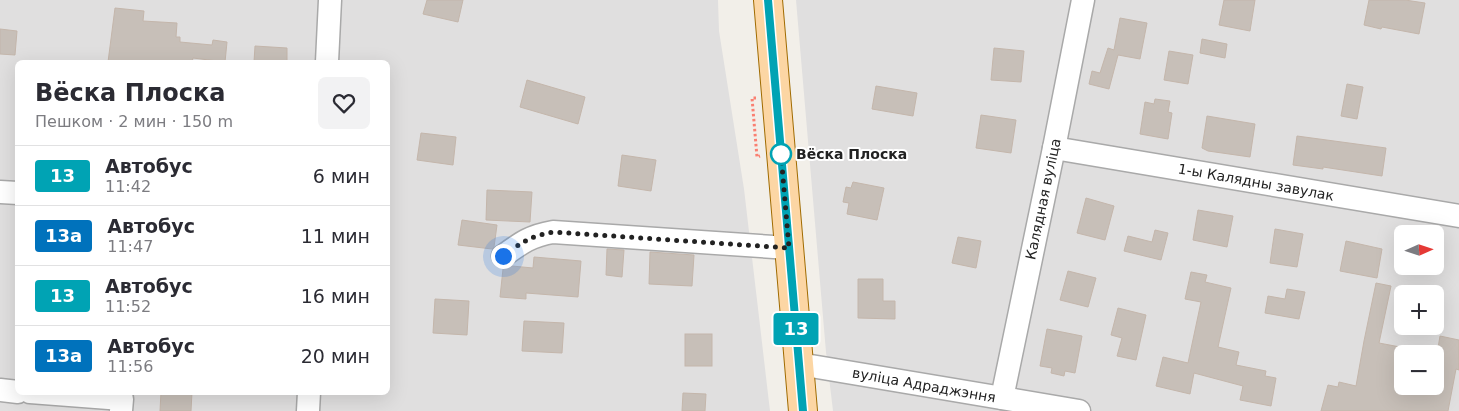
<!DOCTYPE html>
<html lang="ru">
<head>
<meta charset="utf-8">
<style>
  :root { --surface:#fff; --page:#f2f2f3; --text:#2b2b33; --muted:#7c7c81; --line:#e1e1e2 }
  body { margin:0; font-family:"DejaVu Sans",sans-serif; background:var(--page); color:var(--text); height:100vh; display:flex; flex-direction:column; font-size:19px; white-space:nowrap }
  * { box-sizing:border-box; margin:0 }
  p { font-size:16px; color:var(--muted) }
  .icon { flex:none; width:28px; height:28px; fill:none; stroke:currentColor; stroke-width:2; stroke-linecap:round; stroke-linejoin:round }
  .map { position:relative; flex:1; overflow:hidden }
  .drawer { position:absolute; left:15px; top:60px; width:375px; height:335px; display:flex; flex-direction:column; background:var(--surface); border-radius:8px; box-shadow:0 5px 20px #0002 }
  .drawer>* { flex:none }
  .badge { padding:0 10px; border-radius:4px; font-size:18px; line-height:32px }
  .needle { width:32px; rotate:87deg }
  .controls { position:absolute; left:1394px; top:225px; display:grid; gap:10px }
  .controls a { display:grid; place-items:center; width:50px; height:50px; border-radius:8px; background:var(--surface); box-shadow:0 5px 20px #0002; font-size:25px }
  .you { position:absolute; width:25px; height:25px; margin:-12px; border:4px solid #fff; border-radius:50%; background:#1a73e8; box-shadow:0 0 0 8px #1a73e833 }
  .map>.badge { position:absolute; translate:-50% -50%; box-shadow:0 0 0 2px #fff }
  .round { display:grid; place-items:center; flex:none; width:52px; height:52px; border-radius:8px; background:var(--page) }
  .head { display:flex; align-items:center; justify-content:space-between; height:85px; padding:0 20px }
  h1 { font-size:24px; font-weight:700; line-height:38px }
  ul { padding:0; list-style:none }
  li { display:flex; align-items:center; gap:15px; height:60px; padding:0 20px; border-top:1px solid var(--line) }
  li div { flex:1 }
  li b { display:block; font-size:19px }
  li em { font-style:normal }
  li .badge { min-width:55px; font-weight:700; text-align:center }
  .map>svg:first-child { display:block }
  .residential { fill:#e0dfdf; fill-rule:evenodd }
  .building { fill:#c7bfb8; stroke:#c4b6ab }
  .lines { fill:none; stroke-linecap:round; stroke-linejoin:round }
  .minor-casing { stroke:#a9a9a9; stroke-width:25 }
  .major-casing { stroke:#a06b00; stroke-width:30 }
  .path { stroke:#fa8072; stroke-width:3; stroke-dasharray:2.5 2.5; stroke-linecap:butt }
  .minor { stroke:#fff; stroke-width:22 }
  .major { stroke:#fcd6a4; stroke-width:28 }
  .line-casing { stroke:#fff; stroke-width:11 }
  .line { stroke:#00a3b4; stroke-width:8 }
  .walk { stroke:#222; stroke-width:5; stroke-dasharray:0 9 }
  .stop-dot { fill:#fff; stroke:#00a3b4; stroke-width:2.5 }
  .labels { text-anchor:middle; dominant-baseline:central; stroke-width:4; stroke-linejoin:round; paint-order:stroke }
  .stop-label { font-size:14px; font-weight:bold; fill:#222; stroke:#fff; text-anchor:start }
  .street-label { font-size:14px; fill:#222; stroke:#fff }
</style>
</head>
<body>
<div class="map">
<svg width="1459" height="411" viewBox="0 0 1459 411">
  <rect width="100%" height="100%" fill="#f2efe9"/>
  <g class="residential">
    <path d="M 0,0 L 718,0 L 719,31 L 744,189 L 770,411 L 0,411 ZM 18,62 L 388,62 L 388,392 L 18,392 Z"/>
    <path d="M 796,0 L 1459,0 L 1459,411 L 833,411 L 826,352 ZM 1402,234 L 1435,234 L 1435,266 L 1402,266 ZM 1402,294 L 1435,294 L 1435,326 L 1402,326 ZM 1402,354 L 1435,354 L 1435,386 L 1402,386 Z"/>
  </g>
  <g class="building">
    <polygon points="427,0 463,0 458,22 423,14"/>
    <polygon points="1224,0 1255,0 1250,31 1219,25"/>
    <polygon points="1369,0 1405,0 1425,3 1419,34 1382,27 1381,29 1364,25"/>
    <polygon points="115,8 144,11 143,21 177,23 176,37 180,37 180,42 212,45 213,40 227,42 225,62 193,58 192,62 108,62"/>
    <polygon points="1120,18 1147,23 1140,59 1118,55 1109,89 1089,84 1092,71 1100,73 1108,48 1114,50"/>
    <polygon points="0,29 17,31 15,55 0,54"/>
    <polygon points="1202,39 1227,44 1225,58 1200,53"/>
    <polygon points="255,46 287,48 287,62 254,62"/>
    <polygon points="994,48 1024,51 1021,82 991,80"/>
    <polygon points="1169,51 1193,55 1188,84 1164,80"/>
    <polygon points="527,80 585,97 578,124 520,107"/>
    <polygon points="1347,84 1363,87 1357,119 1341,116"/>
    <polygon points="876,86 917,93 913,116 872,109"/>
    <polygon points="1155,99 1170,101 1168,112 1172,113 1168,139 1140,134 1145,102 1154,104"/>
    <polygon points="981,115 1016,120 1011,153 976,148"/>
    <polygon points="1207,116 1255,124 1250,157 1208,151 1202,148"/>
    <polygon points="421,133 456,137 453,165 417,160"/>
    <polygon points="1297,136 1386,148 1382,176 1323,167 1323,169 1293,165"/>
    <polygon points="622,155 656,160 651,191 618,186"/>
    <polygon points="853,182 884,188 877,220 847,214 849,203 843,202 846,187 851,188"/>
    <polygon points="487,190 532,192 530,222 486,220"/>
    <polygon points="1086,198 1114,206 1105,240 1077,233"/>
    <polygon points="1198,210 1233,216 1227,247 1193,240"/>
    <polygon points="462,220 497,225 494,247 492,249 458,245"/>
    <polygon points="1275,229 1303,234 1297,267 1270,263"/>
    <polygon points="1155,230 1168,233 1161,260 1124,251 1128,236 1152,242"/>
    <polygon points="958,237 981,241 976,268 952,263"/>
    <polygon points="1346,241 1382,249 1377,278 1340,271"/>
    <polygon points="607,249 624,250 622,277 606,275"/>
    <polygon points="650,252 694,255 692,286 649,284"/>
    <polygon points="534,257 581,261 578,297 526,293 526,299 500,297 503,269 512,266 533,268"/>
    <polygon points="1068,271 1096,278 1088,307 1060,300"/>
    <polygon points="1191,272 1207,275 1205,282 1231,288 1218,347 1239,352 1236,365 1266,371 1265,376 1276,378 1271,406 1240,400 1243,386 1194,373 1190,394 1156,386 1163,357 1188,363 1201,302 1185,299"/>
    <polygon points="858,279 883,279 883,301 895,301 895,319 858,318"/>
    <polygon points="1376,283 1391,286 1379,343 1400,347 1397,363 1402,364 1402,386 1420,386 1436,389 1443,355 1437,354 1440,336 1459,340 1459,370 1456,369 1448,411 1321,411 1328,385 1338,387 1339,382 1356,386 1364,341"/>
    <polygon points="1287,289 1305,292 1299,319 1265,313 1268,296 1285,299"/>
    <polygon points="435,299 469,301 467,335 433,333"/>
    <polygon points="1118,308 1146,315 1136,360 1117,356 1122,338 1111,335"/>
    <polygon points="524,321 564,323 562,353 522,351"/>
    <polygon points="1047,329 1082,336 1075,373 1065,371 1064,376 1051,373 1052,368 1040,366"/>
    <rect x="685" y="334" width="27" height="32"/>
    <polygon points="161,392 192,392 191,411 160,411"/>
    <polygon points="683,393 706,394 705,411 682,411"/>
  </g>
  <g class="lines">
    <defs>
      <g id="minor">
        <polyline points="327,62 330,0"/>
        <polyline points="1054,148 1459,216"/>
        <polyline points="0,192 18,193"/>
        <path d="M 503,256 C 521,243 530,236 553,232 L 789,248"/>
        <polyline points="799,364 1079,411"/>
        <polyline points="0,390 18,392"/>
        <polyline points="30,392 122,399 121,411"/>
        <polyline points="1002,398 1054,148 1083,0"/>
        <polyline points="308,411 309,392"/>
      </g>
      <polyline id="major" points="768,0 803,411"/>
    </defs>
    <use href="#minor" class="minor-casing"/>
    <use href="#major" class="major-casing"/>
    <polyline class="path" points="756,98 752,98 757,157 760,156"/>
    <use href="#minor" class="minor"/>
    <use href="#major" class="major"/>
  </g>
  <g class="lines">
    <defs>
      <polyline id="line" points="768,0 803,411"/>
    </defs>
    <use href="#line" class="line-casing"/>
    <use href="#line" class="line"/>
    <path class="walk" d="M 503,256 C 521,243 530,236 553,232 L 789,248 L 781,154"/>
  </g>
  <circle class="stop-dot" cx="781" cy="154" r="10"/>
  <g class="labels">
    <g class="stop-label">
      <text x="796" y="154">Вёска Плоска</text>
    </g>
    <g class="street-label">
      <text transform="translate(1256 182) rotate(10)">1-ы Калядны завулак</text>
      <text transform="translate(1043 199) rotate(-78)">Калядная вуліца</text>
      <text transform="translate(924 385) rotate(10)">вуліца Адраджэння</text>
    </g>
  </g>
</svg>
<div class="controls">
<a><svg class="needle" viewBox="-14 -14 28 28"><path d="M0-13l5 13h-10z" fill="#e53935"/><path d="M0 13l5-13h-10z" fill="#7c7c81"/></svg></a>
<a>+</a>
<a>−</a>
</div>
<div class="you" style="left:503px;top:256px"></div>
<b class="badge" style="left:796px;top:329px;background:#00a3b4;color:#fff">13</b>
<section class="drawer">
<div class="head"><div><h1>Вёска Плоска</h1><p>Пешком · 2 мин · 150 m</p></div><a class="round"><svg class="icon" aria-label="heart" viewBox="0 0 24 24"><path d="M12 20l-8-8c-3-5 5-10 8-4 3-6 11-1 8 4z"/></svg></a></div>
<ul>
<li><span class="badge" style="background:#00a3b4;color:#fff">13</span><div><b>Автобус</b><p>11:42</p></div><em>6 мин</em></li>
<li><span class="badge" style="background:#0072bc;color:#fff">13а</span><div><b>Автобус</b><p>11:47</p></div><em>11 мин</em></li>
<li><span class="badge" style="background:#00a3b4;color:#fff">13</span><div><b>Автобус</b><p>11:52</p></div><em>16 мин</em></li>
<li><span class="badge" style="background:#0072bc;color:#fff">13а</span><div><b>Автобус</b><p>11:56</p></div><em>20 мин</em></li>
</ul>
</section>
</div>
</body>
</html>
